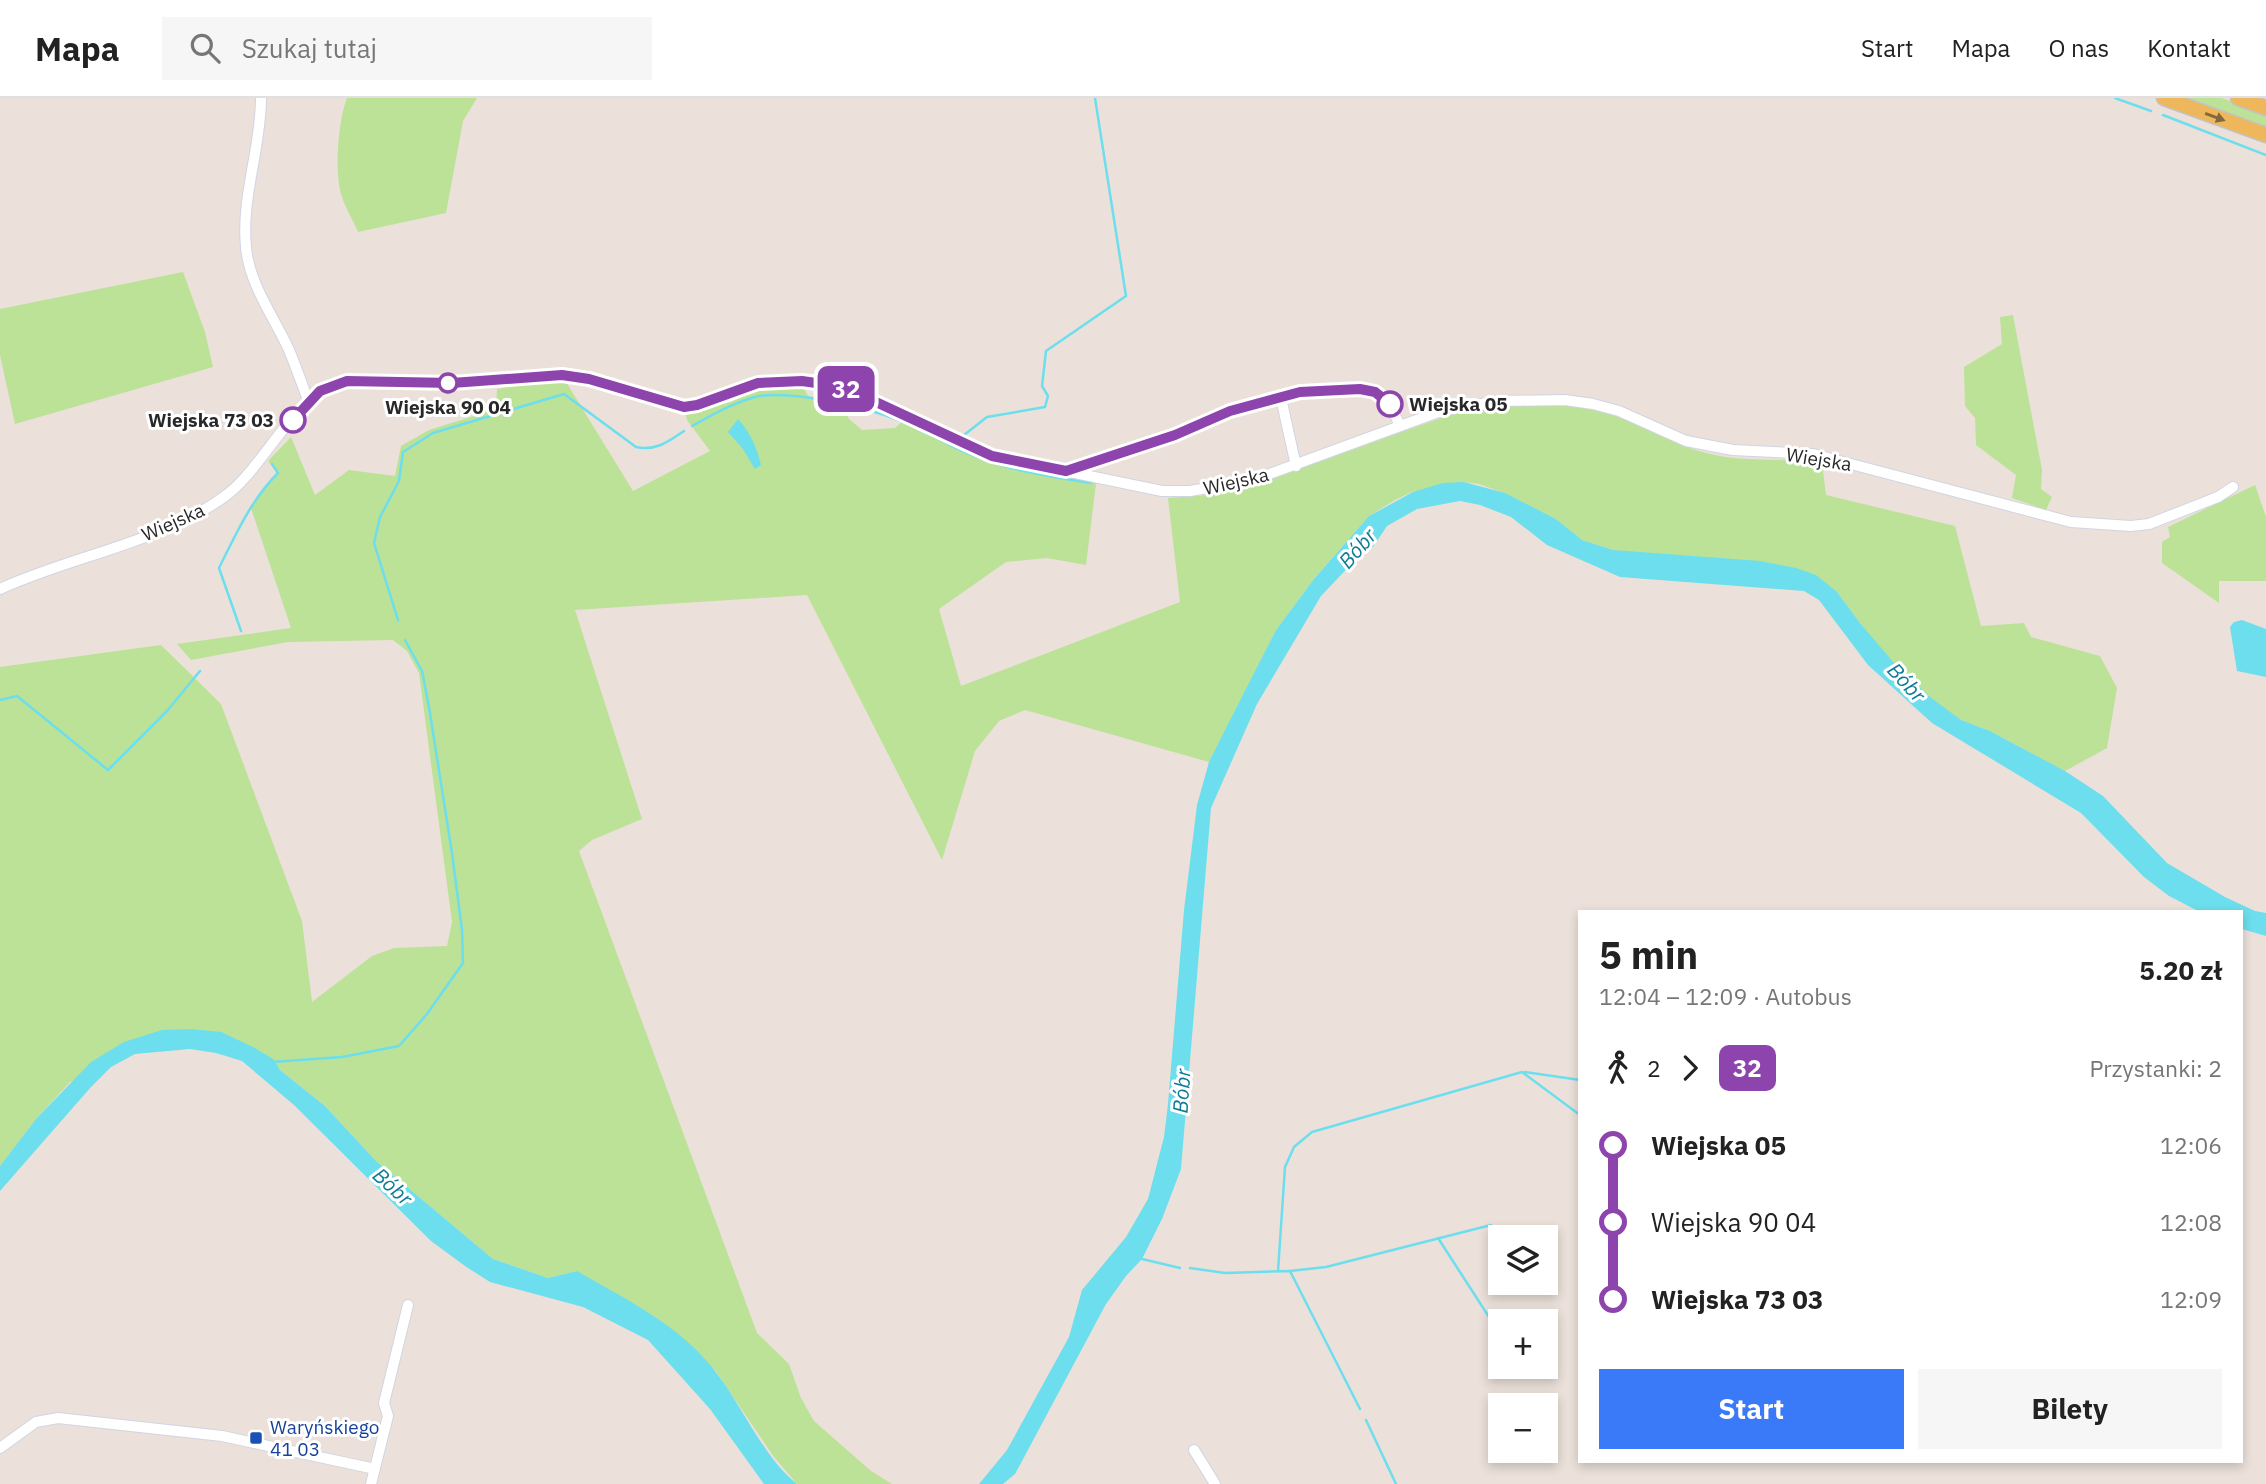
<!DOCTYPE html>
<html lang="pl">
<head>
<meta charset="utf-8">
<style>
  :root { --surface:#fff; --page:#f6f6f6; --text:#222; --muted:#767676; --line:#e0e0e0; --accent:#3a79f8 }
  body { margin:0; font-family:"IBM Plex Sans",sans-serif; background:var(--page); color:var(--text); height:100vh; display:flex; flex-direction:column; font-size:26px; white-space:nowrap }
  * { box-sizing:border-box; margin:0 }
  p { font-size:23px; color:var(--muted) }
  .icon { flex:none; width:38px; height:38px; fill:none; stroke:currentColor; stroke-width:2; stroke-linecap:round; stroke-linejoin:round }
  .map { position:relative; flex:1; overflow:hidden }
  .drawer { position:absolute; left:1578px; top:812px; width:665px; height:553px; display:flex; flex-direction:column; background:var(--surface); border-radius:0px; box-shadow:0 4px 10px #0003 }
  .drawer>* { flex:none }
  .badge { padding:0 14px; border-radius:10px; font-size:24px; line-height:46px }
  .buttons { position:absolute; left:1488px; top:1127px; display:grid; gap:14px }
  .buttons a { display:grid; place-items:center; width:70px; height:70px; border-radius:0px; background:var(--surface); box-shadow:0 4px 10px #0003; font-size:35px }
  .map>.badge { position:absolute; translate:-50% -50%; box-shadow:0 0 0 4px #fff }
  .legs { display:flex; align-items:center; gap:10px; height:77px; padding:0 21px; font-size:23px }
  .legs p { margin-inline-start:auto }
  .head { display:flex; align-items:center; justify-content:space-between; height:119px; padding:0 21px }
  h1 { font-size:38px; font-weight:700; line-height:52px }
  .cta { display:flex; gap:14px; margin-top:auto; padding:14px 21px }
  .cta a { flex:1; height:80px; border-radius:0px; background:var(--accent); color:#fff; font-size:28px; font-weight:700; line-height:80px; text-align:center }
  .cta a+a { background:var(--page); color:var(--text) }
  ul { padding:0 21px; list-style:none }
  li { display:flex; align-items:center; gap:24px; height:77px; font-size:26px }
  li i { display:grid; place-items:center; width:10px; height:100%; margin:0 9px; background:currentColor }
  li i::after { content:''; width:18px; height:18px; margin:-9px; border:5px solid; border-radius:50%; background:var(--surface) }
  li p { margin-inline-start:auto }
  li:first-child i { background:linear-gradient(#0000 50%,currentColor 0) }
  li:last-child i { background:linear-gradient(currentColor 50%,#0000 0) }
  header { display:flex; align-items:center; gap:42px; box-sizing:border-box; height:98px; padding:0 35px; background:var(--surface); border-bottom:2px solid var(--line) }
  header strong { font-size:33px }
  nav { display:flex; gap:38px; margin-inline-start:auto; font-size:24px }
  .search { width:490px; height:63px; background:var(--page); display:flex; align-items:center; gap:18px; box-sizing:border-box; padding:0 24px; border-radius:0px; color:var(--muted); font-size:26px }
  .map>svg:first-child { display:block }
  .green { fill:#bbe296 }
  .water { fill:#6ddeed }
  .lines { fill:none; stroke-linecap:round; stroke-linejoin:round }
  .stream { stroke:#6ddeed; stroke-width:2.5 }
  .street-casing { stroke:#cfd5e2; stroke-width:12 }
  .primary-casing { stroke:#c3c3c3; stroke-width:17 }
  .street { stroke:#fff; stroke-width:10 }
  .primary { stroke:#efb75b; stroke-width:14 }
  .oneway { fill:#82683f }
  .line-1-casing { stroke:#fff; stroke-width:16 }
  .line-1 { stroke:#8e44ad; stroke-width:10 }
  .stop-1-dot { fill:#fff; stroke:#8e44ad; stroke-width:3.5 }
  .transit-dot { fill:#1a4fb4; stroke:#fff; stroke-width:2.5 }
  .labels { text-anchor:middle; dominant-baseline:central; stroke-width:6; stroke-linejoin:round; paint-order:stroke }
  .stop-label { font-size:19px; font-weight:bold; fill:#282828; stroke:#fff; text-anchor:start }
  .street-label { font-size:19px; fill:#282828; stroke:#fff }
  .transit-label { font-size:19px; fill:#164399; stroke:#fff; text-anchor:start }
  .water-label { font-size:21px; font-style:italic; fill:#0e7c97; stroke:#fff }
</style>
</head>
<body>
<header>
<strong>Mapa</strong>
<div class="search"><svg class="icon" aria-label="search" viewBox="0 0 24 24"><circle cx="10" cy="10" r="6"/><path d="M15 15l6 6"/></svg>Szukaj tutaj</div>
<nav><a>Start</a><a>Mapa</a><a>O nas</a><a>Kontakt</a></nav>
</header>
<div class="map">
<svg width="2266" height="1386" viewBox="0 0 2266 1386">
  <rect width="100%" height="100%" fill="#ebe1da"/>
  <g class="green">
    <path d="M 347,0 L 477,0 L 463,23 L 446,115 L 358,134 C 353,122 346,111 342,99 C 334,75 338,23 347,0 Z"/>
    <polygon points="2180,0 2222,0 2266,16 2266,31"/>
    <polygon points="183,174 205,234 213,269 15,326 0,257 0,211"/>
    <polygon points="2013,217 2042,372 2041,391 2052,399 2046,412 2012,400 2016,377 1976,347 1975,320 1965,308 1964,269 2002,246 2000,219"/>
    <path d="M 549,283 L 566,284 L 633,393 L 710,353 L 687,322 L 686,317 L 691,313 L 731,304 L 751,294 L 803,289 L 808,298 L 850,304 L 848,320 L 862,332 L 895,330 L 904,322 L 988,362 L 1096,385 L 1086,467 L 1047,460 L 1006,464 L 939,511 L 961,588 L 1180,504 L 1168,400 L 1221,396 L 1246,389 L 1447,318 C 1505,305 1569,298 1626,322 C 1654,333 1680,349 1710,356 C 1747,365 1785,359 1822,365 L 1826,397 L 1955,428 L 1981,528 L 2024,525 L 2031,539 L 2100,558 L 2117,590 L 2107,650 L 2065,673 C 2040,661 2015,645 1989,633 C 1980,628 1968,626 1959,621 C 1909,590 1871,541 1837,494 L 1613,452 L 1582,442 L 1556,421 L 1504,395 L 1479,386 L 1464,384 L 1412,394 L 1395,402 L 1369,418 L 1314,481 L 1276,532 L 1209,664 L 1025,612 L 999,623 L 975,653 L 942,762 L 807,497 L 575,512 L 642,721 L 592,742 L 579,753 L 757,1235 L 789,1266 L 801,1300 L 814,1323 L 871,1373 L 892,1386 L 797,1386 L 774,1359 L 715,1272 L 577,1173 L 548,1180 L 493,1161 L 376,1063 L 325,1008 L 280,972 L 272,961 L 191,931 L 70,984 L 36,1021 L 0,1068 L 0,569 L 161,547 L 221,606 L 302,823 L 312,904 L 372,858 L 394,850 L 447,848 L 452,824 L 419,575 L 407,553 L 393,542 L 288,544 L 191,562 L 177,546 L 291,530 L 251,410 L 263,391 L 278,375 L 268,363 L 291,339 L 315,397 L 349,372 L 395,378 L 401,348 L 429,332 L 496,311 L 497,291 Z"/>
    <polygon points="2255,387 2266,419 2266,483 2219,483 2219,505 2162,465 2162,444 2170,439 2168,429"/>
  </g>
  <g class="water">
    <path d="M 738,321 C 750,334 757,350 761,367 L 755,371 L 743,351 L 728,334 Z"/>
    <polygon points="1464,384 1505,395 1556,421 1582,442 1613,452 1760,463 1796,470 1816,477 1837,494 1860,525 1894,565 1930,599 1961,622 1990,633 2065,673 2103,698 2167,765 2225,799 2255,813 2266,815 2266,838 2242,831 2242,814 2200,814 2169,798 2144,779 2081,715 1932,625 1868,567 1819,502 1804,493 1620,479 1547,447 1511,419 1480,407 1460,403 1417,411 1387,428 1373,449 1357,460 1321,498 1257,606 1211,710 1181,1071 1162,1121 1142,1161 1126,1178 1106,1206 1015,1376 1003,1386 979,1386 1007,1352 1069,1239 1082,1192 1126,1139 1148,1101 1164,1039 1168,1006 1184,812 1197,707 1209,664 1226,630 1276,532 1314,481 1369,418 1413,394 1443,385"/>
    <polygon points="2242,522 2266,531 2266,579 2237,573 2230,529 2234,524"/>
    <path d="M 191,931 L 221,934 L 253,949 L 273,961 L 280,972 L 325,1008 L 376,1063 L 493,1161 L 548,1180 L 577,1173 C 625,1201 680,1227 715,1273 C 742,1307 763,1359 797,1386 L 764,1386 L 710,1311 L 648,1242 L 583,1209 L 490,1184 L 465,1168 L 431,1143 L 294,1007 L 242,963 L 216,955 L 190,951 L 135,956 L 111,969 L 91,989 L 0,1093 L 0,1068 L 36,1021 L 91,964 L 124,944 L 162,932 Z"/>
  </g>
  <g class="lines">
    <g class="stream">
      <polyline points="2115,0 2151,13"/>
      <polyline points="2163,17 2266,57"/>
      <path d="M 692,328 C 712,317 733,305 755,299 C 790,291 870,310 903,324 C 920,331 936,340 952,348 L 954,346"/>
      <polyline points="964,337 987,319 1045,309 1048,298 1042,288 1046,253 1126,198 1095,0"/>
      <path d="M 952,348 C 1002,372 1037,376 1091,385"/>
      <path d="M 398,522 L 374,445 L 380,419 L 399,383 L 403,354 L 433,335 L 564,296 L 636,349 C 656,353 668,344 684,333"/>
      <path d="M 241,533 L 219,470 C 236,436 251,402 278,375 L 272,366"/>
      <polyline points="0,602 17,598 108,672 167,613 200,573"/>
      <polyline points="272,964 342,959 399,948 427,916 463,865 462,832 452,755 429,609 422,573 405,542"/>
      <polyline points="1525,974 1580,982"/>
      <polyline points="1438,1140 1500,1236"/>
      <polyline points="1142,1161 1180,1170"/>
      <polyline points="1190,1170 1225,1175 1290,1173 1360,1311"/>
      <polyline points="1278,1173 1285,1069 1294,1049 1312,1034 1522,974 1580,1017"/>
      <polyline points="1290,1173 1326,1169 1491,1127"/>
      <polyline points="1520,1269 1521,1269"/>
      <polyline points="1366,1322 1396,1386"/>
    </g>
    <defs>
      <g id="street">
        <path d="M 261,0 C 261,50 241,99 246,149 C 249,186 274,219 289,252 C 296,269 302,286 308,302"/>
        <polyline points="1281,300 1296,368"/>
        <polyline points="1066,373 1175,336 1230,313 1300,294 1360,291 1375,294 1390,306 1400,328"/>
        <path d="M 0,491 C 71,458 168,443 229,395 C 262,369 298,297 334,286 C 364,277 418,285 450,285 C 494,285 545,272 588,280 C 620,287 651,303 684,309 L 697,307 L 758,285 L 802,283 L 837,288 L 863,298 L 992,358 L 1162,393 L 1190,393 L 1253,382 L 1444,312 L 1500,303 L 1565,302 L 1593,306 L 1619,313 L 1686,343 L 1733,352 L 1813,356 L 2071,424 L 2131,428 L 2149,426 L 2218,399 L 2233,389"/>
        <polyline points="0,1350 36,1324 58,1320 222,1338 375,1371"/>
        <polyline points="1194,1352 1215,1386"/>
        <polyline points="371,1386 388,1318 384,1305 408,1207"/>
      </g>
      <g id="primary">
        <polyline points="2164,0 2266,37"/>
        <polyline points="2238,0 2266,10"/>
      </g>
    </defs>
    <use href="#street" class="street-casing"/>
    <use href="#primary" class="primary-casing"/>
    <use href="#street" class="street"/>
    <use href="#primary" class="primary"/>
  </g>
  <defs><path id="oneway-solid" d="M-6-.8H1V-3.2L6.5 0L1 3.2V.8H-6Z" transform="scale(1.75)"/></defs>
  <use class="oneway" href="#oneway-solid" transform="translate(2215 19) rotate(20)"/>
  <g class="lines">
    <defs>
      <polyline id="line-1" points="293,322 320,293 347,283 452,285 562,277 589,281 684,309 697,307 758,285 802,283 837,288 863,298 992,358 1066,373 1175,337 1230,313 1300,294 1360,291 1375,294 1390,306"/>
    </defs>
    <use href="#line-1" class="line-1-casing"/>
    <use href="#line-1" class="line-1"/>
  </g>
  <g class="stop-1-dot">
    <circle cx="448" cy="285" r="9"/>
    <circle cx="1390" cy="306" r="12"/>
    <circle cx="293" cy="322" r="12"/>
  </g>
  <rect class="transit-dot" x="249" y="1333" width="14" height="14" rx="3.5"/>
  <g class="labels">
    <g class="stop-label">
      <text x="1409" y="306">Wiejska 05</text>
      <text x="448" y="309" text-anchor="middle">Wiejska 90 04</text>
      <text x="274" y="322" text-anchor="end">Wiejska 73 03</text>
    </g>
    <g class="street-label">
      <text transform="translate(1819 361) rotate(9)">Wiejska</text>
      <text transform="translate(1236 383) rotate(-13)">Wiejska</text>
      <text transform="translate(173 424) rotate(-24)">Wiejska</text>
    </g>
    <g class="transit-label">
      <text x="270" y="1329">Waryńskiego<tspan x="270" dy="22">41 03</tspan></text>
    </g>
    <g class="water-label">
      <text transform="translate(1357 450) rotate(-49)">Bóbr</text>
      <text transform="translate(1907 584) rotate(47)">Bóbr</text>
      <text transform="translate(1181 993) rotate(-86)">Bóbr</text>
      <text transform="translate(393 1088) rotate(42)">Bóbr</text>
    </g>
  </g>
</svg>
<div class="buttons">
<a><svg class="icon" aria-label="layers" viewBox="0 0 24 24"><path d="M12 4l9 5-9 5-9-5zM3 14l9 5 9-5"/></svg></a>
<a>+</a>
<a>−</a>
</div>
<b class="badge" style="left:846px;top:291px;background:#8e44ad;color:#fff">32</b>
<section class="drawer">
<div class="head"><div><h1>5 min</h1><p>12:04 – 12:09 · Autobus</p></div><b>5.20 zł</b></div>
<div class="legs"><svg class="icon" aria-label="walk" viewBox="0 0 24 24"><circle cx="13" cy="4" r="2"/><path d="M13 8l-2 6 4 7M11 14l-3 7M7 12l3-4h3l4 4"/></svg>2<svg class="icon" aria-label="forward" viewBox="0 0 24 24"><path d="M9 5l7 7-7 7"/></svg><b class="badge" style="background:#8e44ad;color:#fff">32</b><p>Przystanki: 2</p></div>
<ul>
<li><i style="color:#8e44ad"></i><b>Wiejska 05</b><p>12:06</p></li>
<li><i style="color:#8e44ad"></i><span>Wiejska 90 04</span><p>12:08</p></li>
<li><i style="color:#8e44ad"></i><b>Wiejska 73 03</b><p>12:09</p></li>
</ul>
<div class="cta"><a>Start</a><a>Bilety</a></div>
</section>
</div>
</body>
</html>
